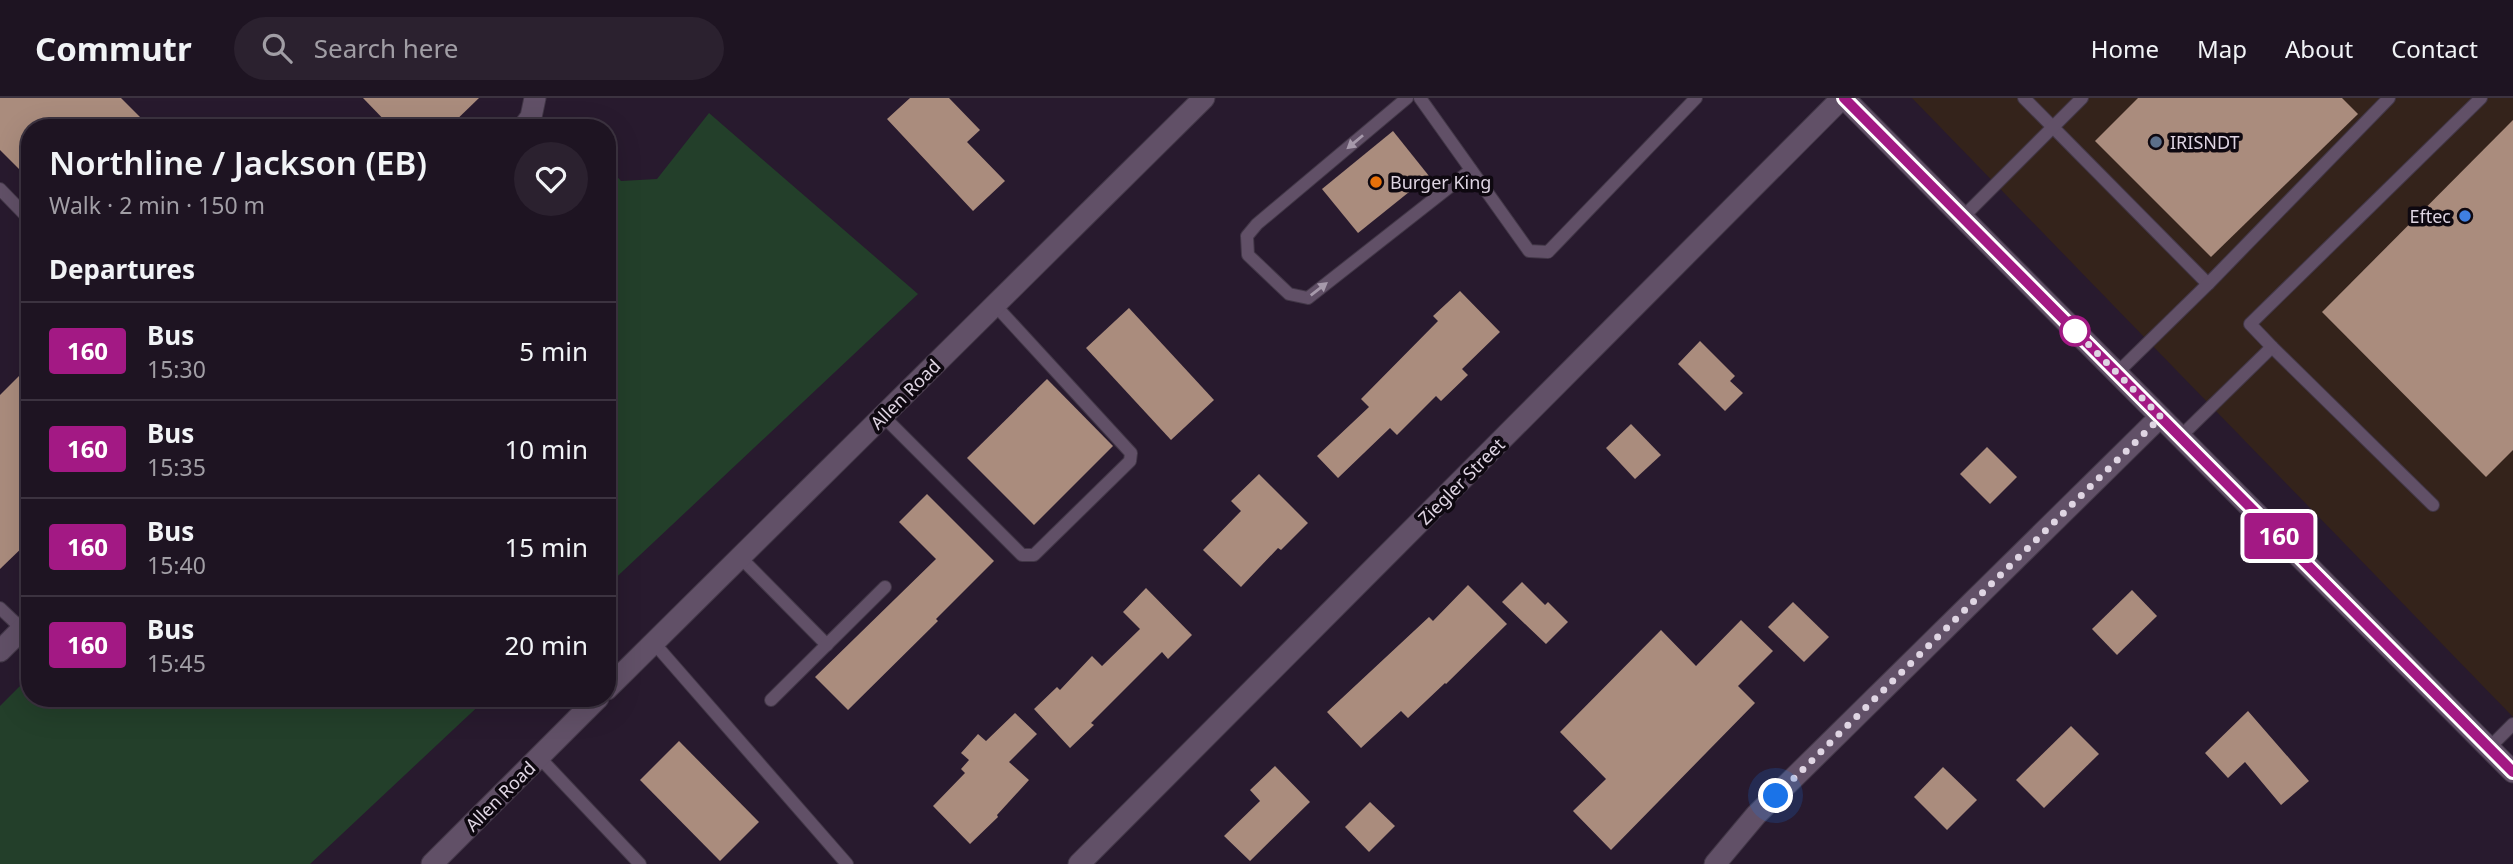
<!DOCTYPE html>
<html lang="en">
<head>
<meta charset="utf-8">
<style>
  :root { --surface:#1e1422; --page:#2b212f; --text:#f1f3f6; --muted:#a19ea5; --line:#3c3340 }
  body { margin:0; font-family:"Noto Sans",sans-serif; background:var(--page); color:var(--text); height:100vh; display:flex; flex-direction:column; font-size:26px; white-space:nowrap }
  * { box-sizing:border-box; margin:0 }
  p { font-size:23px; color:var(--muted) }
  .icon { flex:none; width:38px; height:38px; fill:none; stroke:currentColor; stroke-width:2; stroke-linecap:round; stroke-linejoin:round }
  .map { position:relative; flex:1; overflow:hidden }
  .details { position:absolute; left:21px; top:21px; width:595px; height:588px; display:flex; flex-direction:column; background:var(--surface); border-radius:28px; box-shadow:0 7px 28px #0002,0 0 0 2px var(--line) }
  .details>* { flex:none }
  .badge { padding:0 14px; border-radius:5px; font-size:24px; line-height:46px }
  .you { position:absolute; width:35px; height:35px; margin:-18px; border:5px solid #fff; border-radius:50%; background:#1a73e8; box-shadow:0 0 0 10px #1a73e833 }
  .map>.badge { position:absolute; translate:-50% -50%; box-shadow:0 0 0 4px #fff }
  h2 { padding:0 28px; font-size:26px; line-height:63px }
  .round { display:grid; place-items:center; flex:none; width:74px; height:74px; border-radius:37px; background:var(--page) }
  .summary { display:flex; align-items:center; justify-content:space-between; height:119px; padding:0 28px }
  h1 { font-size:33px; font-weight:600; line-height:52px }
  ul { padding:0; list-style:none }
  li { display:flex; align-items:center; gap:21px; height:98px; padding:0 28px; border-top:2px solid var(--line) }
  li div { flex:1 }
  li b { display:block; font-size:26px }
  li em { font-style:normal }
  li .badge { min-width:77px; font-weight:700; text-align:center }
  header { display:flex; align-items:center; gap:42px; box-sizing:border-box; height:98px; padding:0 35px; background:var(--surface); border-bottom:2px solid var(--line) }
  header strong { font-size:33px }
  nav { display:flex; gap:38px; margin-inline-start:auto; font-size:24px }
  .search { width:490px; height:63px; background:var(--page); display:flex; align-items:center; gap:18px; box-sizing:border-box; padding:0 24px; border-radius:38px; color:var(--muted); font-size:26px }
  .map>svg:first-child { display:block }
  .industrial { fill:#34231b }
  .green { fill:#233f2a }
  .building { fill:#aa8c7d }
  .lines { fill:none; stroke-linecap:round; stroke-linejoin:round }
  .lane-casing { stroke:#423747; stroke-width:14 }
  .street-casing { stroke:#423747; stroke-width:23 }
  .secondary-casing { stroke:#423747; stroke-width:23 }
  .lane { stroke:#615067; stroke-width:12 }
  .street { stroke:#615067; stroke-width:21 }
  .secondary { stroke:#615067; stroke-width:21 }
  .oneway { fill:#a699ab }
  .line-casing { stroke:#fff; stroke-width:16 }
  .line { stroke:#a31984; stroke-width:10 }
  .walk { stroke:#dfd5e3; stroke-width:7; stroke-dasharray:0 12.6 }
  .service-dot { fill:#5c6f8a; stroke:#0e0810; stroke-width:2.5 }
  .food-dot { fill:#e8710a; stroke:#0e0810; stroke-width:2.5 }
  .shop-dot { fill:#3f7fe0; stroke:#0e0810; stroke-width:2.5 }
  .stop-dot { fill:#fff; stroke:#a31984; stroke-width:3.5 }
  .labels { text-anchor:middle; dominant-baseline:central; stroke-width:7; stroke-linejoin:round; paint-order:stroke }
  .poi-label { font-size:18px; fill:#dfd5e3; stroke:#0e0810; text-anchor:start }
  .street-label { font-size:18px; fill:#dfd5e3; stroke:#0e0810 }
</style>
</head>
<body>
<header>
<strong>Commutr</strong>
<div class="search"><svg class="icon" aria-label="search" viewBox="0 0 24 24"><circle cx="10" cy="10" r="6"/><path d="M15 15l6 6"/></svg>Search here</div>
<nav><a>Home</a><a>Map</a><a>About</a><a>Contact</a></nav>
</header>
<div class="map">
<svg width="2513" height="766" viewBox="0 0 2513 766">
  <rect width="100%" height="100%" fill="#281a2e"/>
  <polygon class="industrial" points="1912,0 2513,0 2513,619"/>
  <g class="green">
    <polygon points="709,15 918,196 607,488 607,68 621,83 657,81"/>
    <polygon points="30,578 30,600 487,600 310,766 0,766 0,608"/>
  </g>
  <g class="building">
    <polygon points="0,0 121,0 151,30 30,30 30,82 0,52"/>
    <polygon points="363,0 479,0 448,30 392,30"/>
    <polygon points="910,0 949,0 980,32 967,44 1005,83 973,113 887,21"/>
    <polygon points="2138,0 2342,0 2358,16 2211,159 2095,43"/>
    <polygon points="2513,22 2513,352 2486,379 2322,214"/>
    <polygon points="1393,33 1429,78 1358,135 1322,91"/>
    <polygon points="1460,193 1500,234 1462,271 1468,277 1441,303 1436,298 1397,337 1390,330 1338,380 1317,358 1369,309 1361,301 1438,223 1433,218"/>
    <polygon points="1129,210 1214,302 1171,342 1086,250"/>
    <polygon points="1700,243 1735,278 1730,283 1743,295 1725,313 1678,266"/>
    <polygon points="30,267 30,442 0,471 0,297"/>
    <polygon points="1047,281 1113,348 1034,427 967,360"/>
    <polygon points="1631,326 1661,357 1635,381 1606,350"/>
    <polygon points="1987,349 2017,379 1990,406 1960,376"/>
    <polygon points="1259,376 1308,425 1281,452 1278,450 1241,489 1203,452 1241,413 1231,403"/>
    <polygon points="927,396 994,463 936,521 938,523 848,612 815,579 936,461 899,424"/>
    <polygon points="1522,484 1545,507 1548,504 1568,524 1546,546 1502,504"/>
    <polygon points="1468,487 1507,526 1446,586 1445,585 1408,620 1401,613 1361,650 1327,614 1429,519 1433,523"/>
    <polygon points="1146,490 1192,537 1168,561 1162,554 1091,625 1094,627 1070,650 1034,611 1057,589 1060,592 1092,558 1102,568 1140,531 1123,514"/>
    <polygon points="2132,492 2157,518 2117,557 2092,531"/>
    <polygon points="1793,504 1829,539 1804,564 1768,529"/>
    <polygon points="1741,522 1773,553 1738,588 1755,605 1611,752 1573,713 1606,681 1560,634 1661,532 1696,568"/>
    <polygon points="2248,613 2309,683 2281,707 2245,664 2228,680 2205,655"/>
    <polygon points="1015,615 1037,636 1009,664 1029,682 997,717 998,719 970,746 933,708 965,675 961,671 969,662 961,655 978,636 986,643"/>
    <polygon points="2071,628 2099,656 2044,710 2016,682"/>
    <polygon points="679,643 759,724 720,763 640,682"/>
    <polygon points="1275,668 1310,704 1250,763 1224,738 1260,703 1250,692"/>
    <polygon points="1943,669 1977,702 1947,732 1914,699"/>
    <polygon points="1370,704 1395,728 1369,754 1345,729"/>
  </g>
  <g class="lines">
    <defs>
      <g id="lane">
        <polyline points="1407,0 1257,126 1247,138 1248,157 1289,196 1308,200 1471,72"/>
        <polyline points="1420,0 1529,153 1548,154 1696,0"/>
        <polyline points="2024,0 2208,186"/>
        <polyline points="0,91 30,122"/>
        <polyline points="1963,119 2082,0"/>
        <polyline points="2272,249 2433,407"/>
        <polyline points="2117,275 2208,186 2389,0"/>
        <polyline points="883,318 1022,457 1034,457 1130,363 1131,355 995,207"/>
        <polyline points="2180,339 2272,249 2250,226 2481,0"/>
        <polyline points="740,459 827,547"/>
        <polyline points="0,510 22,531"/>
        <polyline points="654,545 847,766"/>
        <polyline points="771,602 885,489"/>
        <polyline points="2489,650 2513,626"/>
        <polyline points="539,659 640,766"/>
      </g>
      <g id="street">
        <polyline points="523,30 531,19 535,0"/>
        <polyline points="0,553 30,523"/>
        <polyline points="1079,766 1842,0"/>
        <polyline points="1715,766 1756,717 2160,319"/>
      </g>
      <g id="secondary">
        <polyline points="1844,0 2513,674"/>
        <polyline points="607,591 1204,0"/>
        <polyline points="432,766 598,600"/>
      </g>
    </defs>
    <use href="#lane" class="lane-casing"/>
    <use href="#street" class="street-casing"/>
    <use href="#secondary" class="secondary-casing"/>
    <use href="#lane" class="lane"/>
    <use href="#street" class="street"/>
    <use href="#secondary" class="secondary"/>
  </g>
  <defs><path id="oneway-solid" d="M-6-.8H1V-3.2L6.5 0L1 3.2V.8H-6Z" transform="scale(1.75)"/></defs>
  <g class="oneway">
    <use href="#oneway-solid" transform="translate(1355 44) rotate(140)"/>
    <use href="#oneway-solid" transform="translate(1319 191) rotate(-38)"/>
  </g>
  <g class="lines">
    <defs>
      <polyline id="line" points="1844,0 2513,674"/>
    </defs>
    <use href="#line" class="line-casing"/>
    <use href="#line" class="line"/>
    <polyline class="walk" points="1776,698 2161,319 2075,233"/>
  </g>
  <circle class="service-dot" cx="2156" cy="44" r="7"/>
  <circle class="food-dot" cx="1376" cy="84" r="7"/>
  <circle class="shop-dot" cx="2465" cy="118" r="7"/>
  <circle class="stop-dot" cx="2075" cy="233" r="14"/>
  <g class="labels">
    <g class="poi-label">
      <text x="2170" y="44">IRISNDT</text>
      <text x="1390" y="84">Burger King</text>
      <text x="2451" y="118" text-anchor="end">Eftec</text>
    </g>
    <g class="street-label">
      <text transform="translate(905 296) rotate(-45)">Allen Road</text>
      <text transform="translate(1461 383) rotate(-45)">Ziegler Street</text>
      <text transform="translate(500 698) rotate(-45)">Allen Road</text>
    </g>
  </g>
</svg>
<div class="you" style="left:1776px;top:698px"></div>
<b class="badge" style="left:2279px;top:438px;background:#a31984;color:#fff">160</b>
<section class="details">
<div class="summary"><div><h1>Northline / Jackson (EB)</h1><p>Walk · 2 min · 150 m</p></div><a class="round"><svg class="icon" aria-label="heart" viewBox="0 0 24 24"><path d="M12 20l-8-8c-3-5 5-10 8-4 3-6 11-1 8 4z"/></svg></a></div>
<h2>Departures</h2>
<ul>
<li><span class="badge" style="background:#a31984;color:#fff">160</span><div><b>Bus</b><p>15:30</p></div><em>5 min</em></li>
<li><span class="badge" style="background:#a31984;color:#fff">160</span><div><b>Bus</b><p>15:35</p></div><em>10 min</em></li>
<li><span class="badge" style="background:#a31984;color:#fff">160</span><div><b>Bus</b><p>15:40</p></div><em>15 min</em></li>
<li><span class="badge" style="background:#a31984;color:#fff">160</span><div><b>Bus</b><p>15:45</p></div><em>20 min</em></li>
</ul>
</section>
</div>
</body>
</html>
